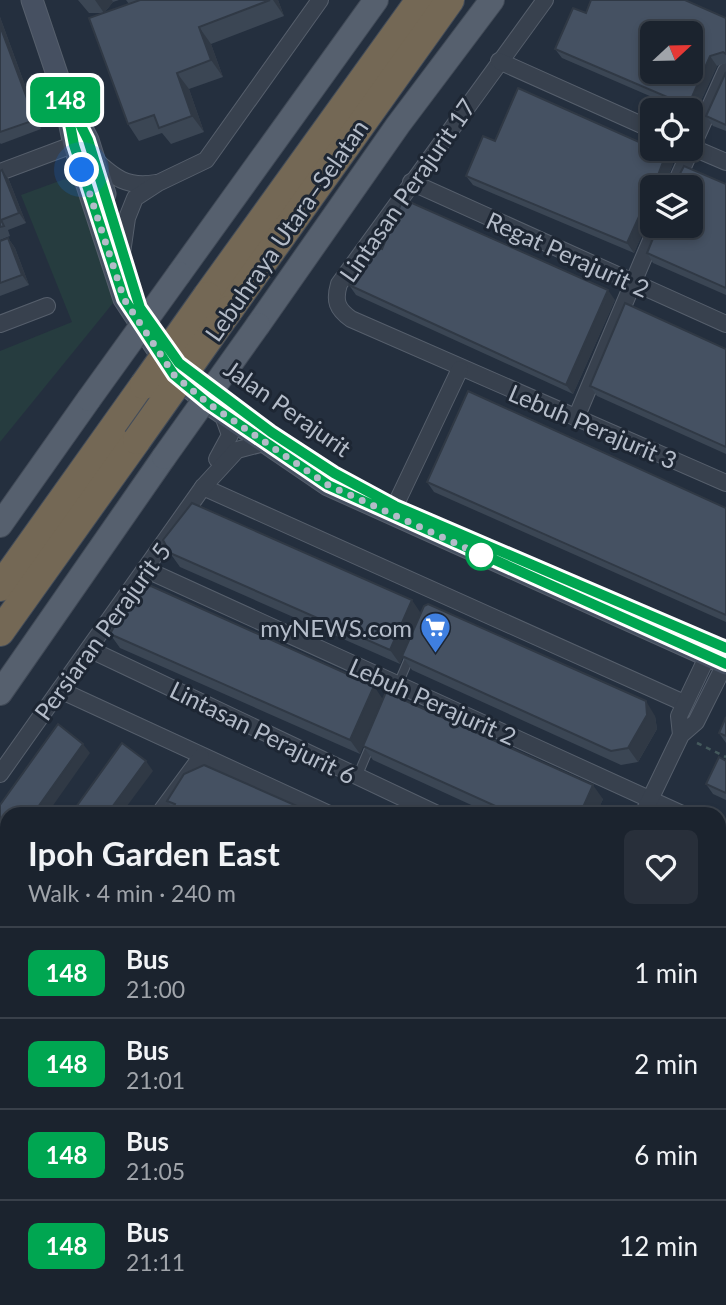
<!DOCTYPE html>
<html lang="en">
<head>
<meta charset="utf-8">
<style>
  :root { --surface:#1b232e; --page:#282f3a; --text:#f1f3f6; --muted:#a0a4aa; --line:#39404a }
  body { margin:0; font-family:Lato,sans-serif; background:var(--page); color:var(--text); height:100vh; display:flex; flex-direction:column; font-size:26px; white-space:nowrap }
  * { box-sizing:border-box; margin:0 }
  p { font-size:23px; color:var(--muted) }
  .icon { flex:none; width:38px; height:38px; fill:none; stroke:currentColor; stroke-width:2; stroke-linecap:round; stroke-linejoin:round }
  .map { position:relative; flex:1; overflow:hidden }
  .panel { position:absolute; left:0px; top:807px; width:726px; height:499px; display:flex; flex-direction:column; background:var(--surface); border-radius:21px 21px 0 0; box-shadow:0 4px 10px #0003,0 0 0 2px var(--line) }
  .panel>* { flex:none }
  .badge { padding:0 14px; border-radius:10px; font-size:24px; line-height:46px }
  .needle { width:46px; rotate:68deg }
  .buttons { position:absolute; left:640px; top:21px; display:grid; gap:14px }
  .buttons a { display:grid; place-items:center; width:63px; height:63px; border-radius:10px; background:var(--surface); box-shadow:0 4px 10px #0003,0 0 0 2px var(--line); font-size:35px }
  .you { position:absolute; width:35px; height:35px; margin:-18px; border:5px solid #fff; border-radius:50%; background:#1a73e8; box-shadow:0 0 0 10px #1a73e833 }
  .map>.badge { position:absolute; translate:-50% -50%; box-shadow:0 0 0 4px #fff }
  .round { display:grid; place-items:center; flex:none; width:74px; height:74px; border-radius:10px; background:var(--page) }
  .overview { display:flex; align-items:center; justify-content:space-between; height:119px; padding:0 28px }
  h1 { font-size:33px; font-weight:700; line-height:52px }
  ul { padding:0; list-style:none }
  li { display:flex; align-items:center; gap:21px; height:91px; padding:0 28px; border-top:2px solid var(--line) }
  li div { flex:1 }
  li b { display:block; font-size:26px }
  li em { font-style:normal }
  li .badge { min-width:77px; font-weight:700; text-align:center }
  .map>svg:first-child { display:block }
  .green { fill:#263c3f }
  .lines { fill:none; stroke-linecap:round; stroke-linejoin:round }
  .lane-casing { stroke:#565f6c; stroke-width:10 }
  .street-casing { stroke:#565f6c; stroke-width:18 }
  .secondary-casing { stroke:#565f6c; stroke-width:23 }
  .primary-casing { stroke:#414a57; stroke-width:26 }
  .highway-casing { stroke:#434c59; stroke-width:30 }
  .path { stroke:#44595c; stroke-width:2.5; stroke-dasharray:5 5; stroke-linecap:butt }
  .lane { stroke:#38414e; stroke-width:8 }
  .street { stroke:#38414e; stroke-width:16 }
  .secondary { stroke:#465061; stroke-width:21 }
  .primary { stroke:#56606e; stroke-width:24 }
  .highway { stroke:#746855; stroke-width:28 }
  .primary-bridge-casing { stroke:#414a57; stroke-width:26; stroke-linecap:butt }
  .highway-bridge-casing { stroke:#434c59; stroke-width:30; stroke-linecap:butt }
  .primary-bridge { stroke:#56606e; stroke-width:24 }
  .highway-bridge { stroke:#746855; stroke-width:28 }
  .wall { fill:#3b4654 }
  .shaded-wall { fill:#303945 }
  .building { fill:#455162; stroke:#303945; stroke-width:2; fill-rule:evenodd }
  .line-casing { stroke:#fff; stroke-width:16 }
  .line { stroke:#00a651; stroke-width:10 }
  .walk { stroke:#b4bcc9; stroke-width:7; stroke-dasharray:0 12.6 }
  .stop-dot { fill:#fff; stroke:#00a651; stroke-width:3.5 }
  .labels { text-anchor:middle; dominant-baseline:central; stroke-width:6; stroke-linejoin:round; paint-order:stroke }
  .street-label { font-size:24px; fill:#b4bcc9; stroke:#1d2633 }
  .poi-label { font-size:24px; fill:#b4bcc9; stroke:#1d2633; text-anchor:end }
</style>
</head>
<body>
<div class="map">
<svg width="726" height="1305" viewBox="0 0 726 1305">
  <rect width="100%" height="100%" fill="#242f3e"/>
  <polygon class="green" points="73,176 122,292 0,442 0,351 72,322 21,195"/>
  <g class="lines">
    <defs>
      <g id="lane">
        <polyline points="390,703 411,654"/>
        <polyline points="357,777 371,744"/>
        <polyline points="719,851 726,838"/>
        <polyline points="719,1080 726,1083"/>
        <polyline points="719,1251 726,1254"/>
        <polyline points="499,1305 502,1298"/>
      </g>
      <g id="street">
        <path d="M 545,0 L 339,284 C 334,301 337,309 351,319 L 726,483"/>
        <polyline points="499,61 653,130"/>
        <polyline points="691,147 726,162"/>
        <path d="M 94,159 C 115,178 127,188 156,183"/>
        <polyline points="0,172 83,141"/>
        <polyline points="411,182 726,324"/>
        <polyline points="674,187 726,71"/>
        <polyline points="122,253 127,218 135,198 158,183 206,160 320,0"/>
        <polyline points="0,324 47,306"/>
        <polyline points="576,418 657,226"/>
        <polyline points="217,459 230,435 222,413"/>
        <polyline points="203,487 684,703"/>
        <polyline points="395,506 460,369"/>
        <polyline points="147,570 682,814"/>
        <polyline points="89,649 437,814"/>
        <polyline points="60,690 329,814"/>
        <polyline points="0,774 203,487 237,450 264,443"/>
        <polyline points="159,814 201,757"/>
        <polyline points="643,814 681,735 679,716 708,655 723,647 725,664 696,722 681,735"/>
        <polyline points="719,830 726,833"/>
        <polyline points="719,1021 726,1007"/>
        <polyline points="0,1036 7,1026"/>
        <polyline points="719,1168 726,1171"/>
        <polyline points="0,1190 7,1193"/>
        <polyline points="241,1298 255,1305"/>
        <polyline points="629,1298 643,1305"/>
        <polyline points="407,1305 410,1298"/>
        <polyline points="580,1305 583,1298"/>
      </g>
      <g id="secondary">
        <polyline points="32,0 63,92 74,145 124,299 174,375 209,404 328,485 726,664"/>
        <polyline points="77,119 88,140 105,194"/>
      </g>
      <g id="primary">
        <polyline points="179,274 376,0"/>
        <polyline points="258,325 398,125 492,0"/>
        <polyline points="0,525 89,399"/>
        <polyline points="0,693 164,457"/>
      </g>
      <g id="highway">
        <polyline points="207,296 420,0"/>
        <polyline points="229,310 450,0"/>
        <polyline points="0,587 144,385"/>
        <polyline points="0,632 137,440"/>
      </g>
    </defs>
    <use href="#lane" class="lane-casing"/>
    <use href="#street" class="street-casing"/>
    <use href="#secondary" class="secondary-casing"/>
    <use href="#primary" class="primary-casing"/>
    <use href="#highway" class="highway-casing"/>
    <polyline class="path" points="697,743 726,757"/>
    <use href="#lane" class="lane"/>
    <use href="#street" class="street"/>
    <use href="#secondary" class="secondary"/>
    <use href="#primary" class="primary"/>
    <use href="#highway" class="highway"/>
    <defs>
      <g id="primary-bridge">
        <polyline points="89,399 179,274"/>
        <polyline points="164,457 258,325"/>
      </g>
      <g id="highway-bridge">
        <polyline points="144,385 207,296"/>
        <polyline points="137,440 229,310"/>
      </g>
    </defs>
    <use href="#primary-bridge" class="primary-bridge-casing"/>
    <use href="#highway-bridge" class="highway-bridge-casing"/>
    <use href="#primary-bridge" class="primary-bridge"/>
    <use href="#highway-bridge" class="highway-bridge"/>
  </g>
  <g class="wall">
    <polygon points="78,0 119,0 113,2 104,13 89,13"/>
    <polygon points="126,0 278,0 284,16 211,44 223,77 189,89 204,132 171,144 162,133 139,141 128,124 129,4"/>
    <polygon points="586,13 726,18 726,63 717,66 694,116 691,114 691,110 682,110 562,58 555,49"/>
    <polygon points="0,17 41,129 1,144 0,143"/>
    <polygon points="726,72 726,131 713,126 706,116"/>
    <polygon points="495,141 666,154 673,164 664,186 726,184 726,295 653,263 647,253 691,226 653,187 653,217 648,221 634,253 473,185 466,176"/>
    <polygon points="2,170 9,180 26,223 8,230 10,236 0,240 0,171"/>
    <polygon points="8,238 15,248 29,285 0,296 0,241"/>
    <polygon points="382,249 615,300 573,394 356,295 349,285"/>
    <polygon points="726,349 726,454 597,396 590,386"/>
    <polygon points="427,482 726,508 726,622 434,492"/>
    <polygon points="170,553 421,613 655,716 657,729 638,762 621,765 412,670 403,657 400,664 180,567"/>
    <polygon points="110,634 383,699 603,799 596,814 491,814 373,760 363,746 360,754 120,648"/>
    <polygon points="726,717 726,743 719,733"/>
    <polygon points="726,761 726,800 713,794 706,784"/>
    <polygon points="167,801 315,814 173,809"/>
    <polygon points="7,1054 7,1162 0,1159 0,1062"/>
    <polygon points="719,1089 726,1092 726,1139 719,1136"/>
    <polygon points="719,1191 726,1194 726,1242 719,1239"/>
    <polygon points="0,1215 7,1219 7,1262 0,1259"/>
    <polygon points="726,1265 726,1305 718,1305 705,1298 719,1298"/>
    <polygon points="305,1298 362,1298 359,1305 319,1305"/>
  </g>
  <g class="shaded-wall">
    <polygon points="95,0 112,0 113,2 104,13"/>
    <polygon points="273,0 278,0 284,16"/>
    <polygon points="0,17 41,129 35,120 0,26"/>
    <polygon points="199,27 211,44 223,77 211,60"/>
    <polygon points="710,56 717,66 694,116 688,106"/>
    <polygon points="177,73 189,89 204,132 192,116"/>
    <polygon points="666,154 673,164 663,187 657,178"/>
    <polygon points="2,170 9,180 26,223 19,213"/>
    <polygon points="641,212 648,221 634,253 627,243"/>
    <polygon points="8,238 15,248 29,285 22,275"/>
    <polygon points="608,290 615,300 573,394 566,385"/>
    <polygon points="412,600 422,615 400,664 390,650"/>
    <polygon points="374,686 384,701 360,754 350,740"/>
    <polygon points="646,701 655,716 657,729 638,762 628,748"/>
    <polygon points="83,744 90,753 47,814 33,814"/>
    <polygon points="146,761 153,771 121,814 107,814"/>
    <polygon points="593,785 603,799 596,814 580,814"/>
    <polygon points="7,851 7,870 0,880 0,861"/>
    <polygon points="726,917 726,941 719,955 719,931"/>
    <polygon points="7,955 7,974 0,984 0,965"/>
    <polygon points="351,1298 362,1298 359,1305 348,1305"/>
    <polygon points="477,1298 489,1298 485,1305 474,1305"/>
    <polygon points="542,1298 554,1298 550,1305 539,1305"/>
  </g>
  <g class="building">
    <polygon points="140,0 270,0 199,27 211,60 177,73 192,116 159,128 154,115 128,124 89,18"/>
    <path d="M 591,0 L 685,0 L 726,18 L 726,54 L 723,52 L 710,56 L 688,106 L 555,49 L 573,8 L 586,13 ZM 653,33 L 691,33 L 691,72 L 653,72 Z"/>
    <polygon points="0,26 35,120 0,132"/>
    <polygon points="726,72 726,125 706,116"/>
    <polygon points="518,88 666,154 657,178 662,187 674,185 684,166 726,184 726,288 647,253 658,226 691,226 691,187 653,187 653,207 648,206 641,212 627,243 466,176 483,136 495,141"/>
    <polygon points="2,170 19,213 1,220 4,226 0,227 0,171"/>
    <polygon points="403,199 608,290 566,385 349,285 368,243 382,249"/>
    <polygon points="8,238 22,275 0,283 0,241"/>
    <polygon points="625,303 726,349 726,447 590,386"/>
    <polygon points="468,391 726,508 726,615 427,482"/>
    <polygon points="192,503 412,600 390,650 170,553 163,540"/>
    <polygon points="151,586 374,686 350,740 110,634 134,591"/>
    <polygon points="428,604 646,701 647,715 628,748 611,751 402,656 424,606"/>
    <polygon points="386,692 593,785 580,814 513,814 363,746"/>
    <polygon points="726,717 726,736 719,733"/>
    <polygon points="58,724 83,744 33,814 7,814 7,851 0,861 0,805"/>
    <polygon points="122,743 146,761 107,814 71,814"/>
    <polygon points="719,757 726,761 726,793 706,784"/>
    <polygon points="204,765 315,814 171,814 175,804 167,801 184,774"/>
    <polygon points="719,858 726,861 726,917 719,931"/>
    <polygon points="7,903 7,955 0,965 0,912"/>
    <polygon points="4,1052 7,1054 7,1156 0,1153 0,1062"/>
    <polygon points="726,1052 726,1062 722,1060"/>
    <polygon points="719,1089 726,1092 726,1133 719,1129"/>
    <polygon points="719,1191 726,1194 726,1236 719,1233"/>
    <polygon points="0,1215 7,1219 7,1255 0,1252"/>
    <polygon points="719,1262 726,1265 726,1303 718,1298 719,1298"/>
    <polygon points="0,1282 7,1285 7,1298 193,1298 207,1305 0,1305"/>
    <polygon points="319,1298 351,1298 348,1305 333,1305"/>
    <polygon points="435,1298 477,1298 474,1305 432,1305"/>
    <polygon points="506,1298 542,1298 539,1305 502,1305"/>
  </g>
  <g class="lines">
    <defs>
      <polyline id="line" points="726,648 395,506 334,473 271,432 179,363 140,308 88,140 64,92 74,145 124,299 174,375 209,404 328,485 726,664"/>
    </defs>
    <use href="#line" class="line-casing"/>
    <use href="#line" class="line"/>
    <polyline class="walk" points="82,170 124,299 174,375 209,404 328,485 488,558 481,555"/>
  </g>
  <defs>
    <symbol id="supermarket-pin" viewBox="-11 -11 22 30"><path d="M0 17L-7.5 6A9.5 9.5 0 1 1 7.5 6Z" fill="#3f7fe0" stroke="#1d2633"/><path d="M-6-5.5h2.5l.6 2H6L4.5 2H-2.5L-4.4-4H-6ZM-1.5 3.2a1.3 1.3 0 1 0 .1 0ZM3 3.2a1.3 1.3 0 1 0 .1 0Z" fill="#fff"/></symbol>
  </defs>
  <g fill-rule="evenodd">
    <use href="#supermarket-pin" x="418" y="610" width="35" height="47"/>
  </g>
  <circle class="stop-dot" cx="481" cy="555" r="14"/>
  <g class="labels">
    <g class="street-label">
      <text transform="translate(407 190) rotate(-55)">Lintasan Perajurit 17</text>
      <text transform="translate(286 230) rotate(-55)">Lebuhraya Utara–Selatan</text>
      <text transform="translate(568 254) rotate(24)">Regat Perajurit 2</text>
      <text transform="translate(288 408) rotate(35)">Jalan Perajurit</text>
      <text transform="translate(593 426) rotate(23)">Lebuh Perajurit 3</text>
      <text transform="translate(102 631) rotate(-54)">Persiaran Perajurit 5</text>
      <text transform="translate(433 701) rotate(24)">Lebuh Perajurit 2</text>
      <text transform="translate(263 732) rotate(26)">Lintasan Perajurit 6</text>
    </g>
    <g class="poi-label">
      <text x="412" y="627">myNEWS.com</text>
    </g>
  </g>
</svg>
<div class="buttons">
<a><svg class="needle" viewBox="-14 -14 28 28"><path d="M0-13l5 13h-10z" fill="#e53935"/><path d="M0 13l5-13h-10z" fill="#a0a4aa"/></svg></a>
<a><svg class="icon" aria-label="locate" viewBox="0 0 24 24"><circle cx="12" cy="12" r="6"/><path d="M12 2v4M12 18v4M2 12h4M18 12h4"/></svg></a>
<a><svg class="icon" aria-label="layers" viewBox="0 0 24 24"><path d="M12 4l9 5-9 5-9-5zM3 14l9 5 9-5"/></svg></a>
</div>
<div class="you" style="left:82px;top:170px"></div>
<b class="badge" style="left:65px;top:100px;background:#00a651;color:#fff">148</b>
<section class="panel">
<div class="overview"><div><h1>Ipoh Garden East</h1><p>Walk · 4 min · 240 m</p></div><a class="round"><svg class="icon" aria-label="heart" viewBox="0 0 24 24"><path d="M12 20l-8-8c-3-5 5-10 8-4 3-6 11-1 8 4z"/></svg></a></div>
<ul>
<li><span class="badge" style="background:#00a651;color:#fff">148</span><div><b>Bus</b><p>21:00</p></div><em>1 min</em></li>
<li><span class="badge" style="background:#00a651;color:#fff">148</span><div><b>Bus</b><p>21:01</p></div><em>2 min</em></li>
<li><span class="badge" style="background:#00a651;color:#fff">148</span><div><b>Bus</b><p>21:05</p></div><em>6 min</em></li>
<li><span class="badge" style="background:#00a651;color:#fff">148</span><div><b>Bus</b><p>21:11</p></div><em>12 min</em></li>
</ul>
</section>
</div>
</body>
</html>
